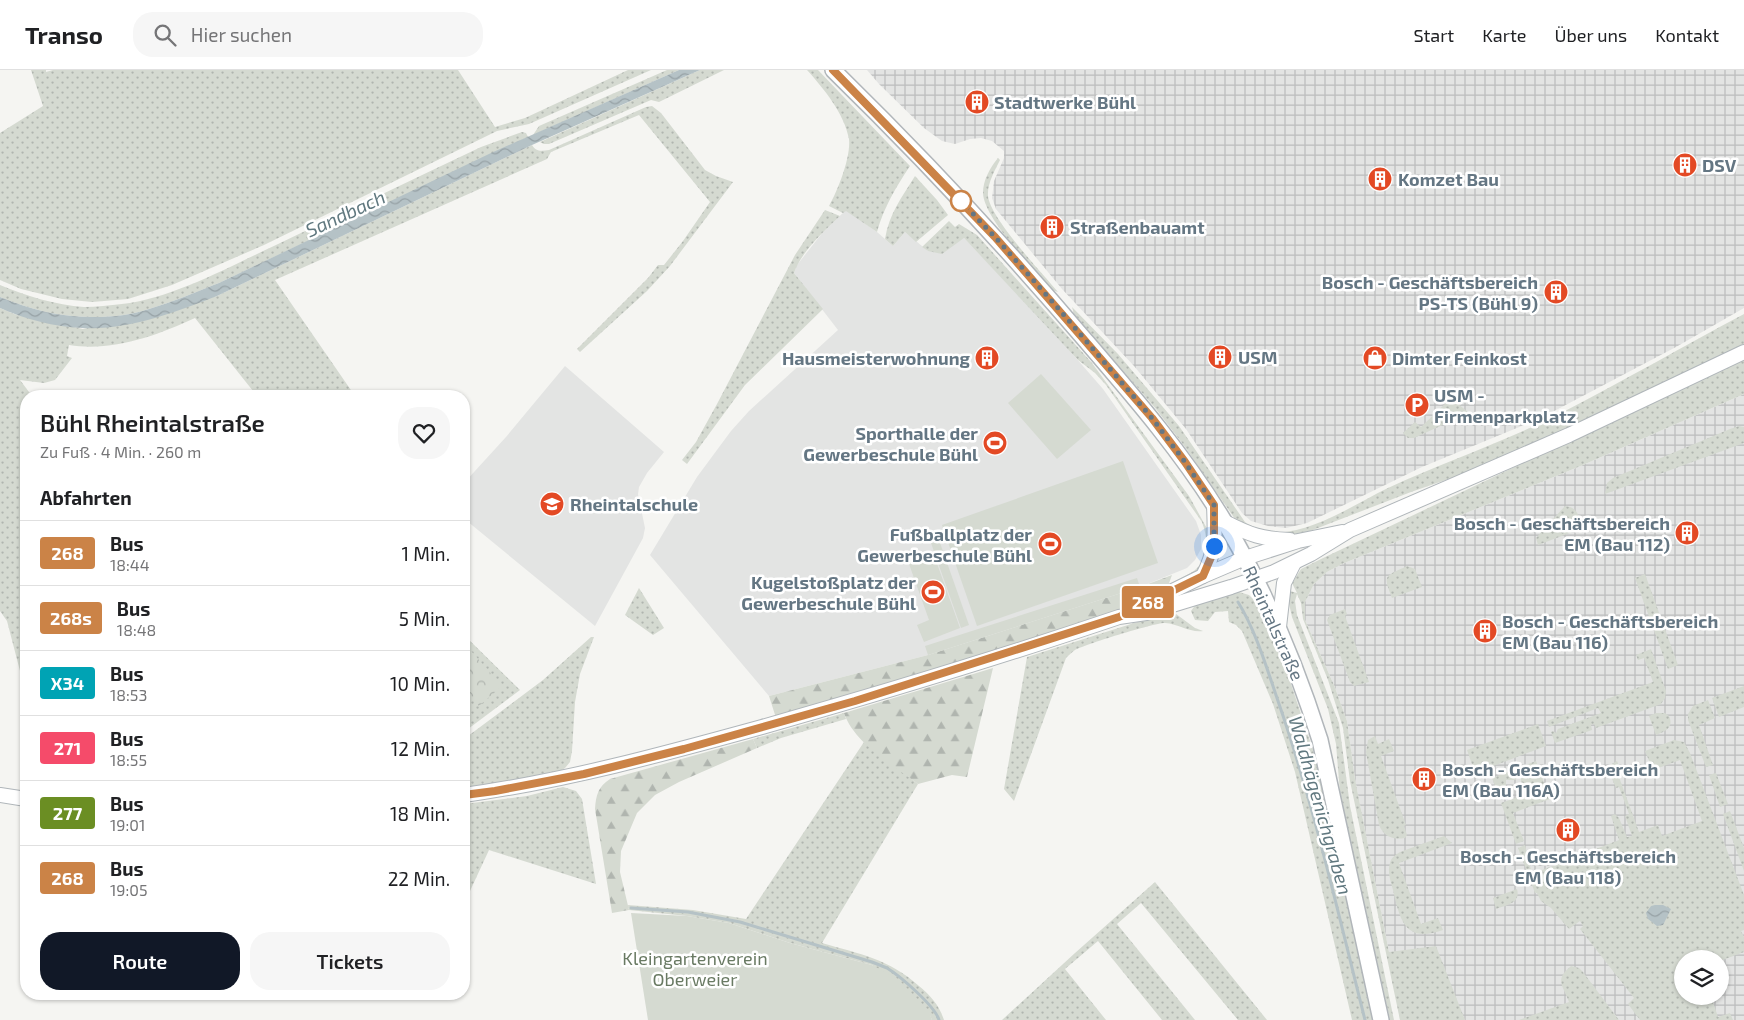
<!DOCTYPE html>
<html lang="de">
<head>
<meta charset="utf-8">
<style>
  :root { --surface:#fff; --page:#f6f6f6; --text:#202124; --muted:#757577; --line:#e0e0e0; --accent:#111827 }
  body { margin:0; font-family:"Exo 2",sans-serif; background:var(--page); color:var(--text); height:100vh; display:flex; flex-direction:column; font-size:19px; white-space:nowrap }
  * { box-sizing:border-box; margin:0 }
  p { font-size:16px; color:var(--muted) }
  .icon { flex:none; width:28px; height:28px; fill:none; stroke:currentColor; stroke-width:2; stroke-linecap:round; stroke-linejoin:round }
  .map { position:relative; flex:1; overflow:hidden }
  .details { position:absolute; left:20px; top:320px; width:450px; height:610px; display:flex; flex-direction:column; background:var(--surface); border-radius:20px; box-shadow:0 1px 4px #0004 }
  .details>* { flex:none }
  .badge { padding:0 10px; border-radius:4px; font-size:18px; line-height:32px }
  .tools { position:absolute; left:1674px; top:880px; display:grid; gap:10px }
  .tools a { display:grid; place-items:center; width:55px; height:55px; border-radius:50%; background:var(--surface); box-shadow:0 1px 4px #0004; font-size:25px }
  .you { position:absolute; width:25px; height:25px; margin:-12px; border:4px solid #fff; border-radius:50%; background:#1a73e8; box-shadow:0 0 0 8px #1a73e833 }
  .map>.badge { position:absolute; translate:-50% -50%; box-shadow:0 0 0 2px #fff }
  h2 { padding:0 20px; font-size:19px; line-height:45px }
  .round { display:grid; place-items:center; flex:none; width:52px; height:52px; border-radius:20px; background:var(--page) }
  .headline { display:flex; align-items:center; justify-content:space-between; height:85px; padding:0 20px }
  h1 { font-size:24px; font-weight:600; line-height:38px }
  .primary-button { display:flex; gap:10px; margin-top:auto; padding:10px 20px }
  .primary-button a { flex:1; height:58px; border-radius:20px; background:var(--accent); color:#fff; font-size:20px; font-weight:600; line-height:58px; text-align:center }
  .primary-button a+a { background:var(--page); color:var(--text) }
  ul { padding:0; list-style:none }
  li { display:flex; align-items:center; gap:15px; height:65px; padding:0 20px; border-top:1px solid var(--line) }
  li div { flex:1 }
  li b { display:block; font-size:19px }
  li em { font-style:normal }
  li .badge { min-width:55px; font-weight:700; text-align:center }
  header { display:flex; align-items:center; gap:30px; box-sizing:border-box; height:70px; padding:0 25px; background:var(--surface); border-bottom:1px solid var(--line) }
  header strong { font-size:24px }
  nav { display:flex; gap:28px; margin-inline-start:auto; font-size:18px }
  .search { width:350px; height:45px; background:var(--page); display:flex; align-items:center; gap:12px; box-sizing:border-box; padding:0 18px; border-radius:20px; color:var(--muted); font-size:19px }
  .map>svg:first-child { display:block }
  .built { fill:#e3e4e3 }
  .industrial { fill:url(#industrial-grid); fill-rule:evenodd }
  .grass { fill:url(#grass-dots) }
  .forest { fill:url(#forest-firs) }
  .park { fill:url(#park-crowns) }
  .garden { fill:#d5dad1 }
  .water { fill:url(#water-waves) }
  .lines { fill:none; stroke-linecap:round; stroke-linejoin:round }
  .stream { stroke:#b5c2c6; stroke-width:3 }
  .secondary-casing { stroke:#b0b6ba; stroke-width:16 }
  .primary-casing { stroke:#b1b6ba; stroke-width:18 }
  .secondary { stroke:#fff; stroke-width:14 }
  .primary { stroke:#fff; stroke-width:15 }
  .line-casing { stroke:#fff; stroke-width:11 }
  .line { stroke:#cb8347; stroke-width:8 }
  .walk { stroke:#647683; stroke-width:5; stroke-dasharray:0 9 }
  .stop-dot { fill:#fff; stroke:#cb8347; stroke-width:2.5 }
  .labels { text-anchor:middle; dominant-baseline:central; stroke-width:5; stroke-linejoin:round; paint-order:stroke }
  .poi-label { font-size:18px; font-weight:bold; fill:#647683; stroke:#fff; text-anchor:start }
  .street-label { font-size:18px; fill:#647683; stroke:#fff }
  .park-label { font-size:18px; fill:#697a63; stroke:#fff }
  .water-label { font-size:19px; font-style:italic; fill:#60787f; stroke:#fff }
</style>
</head>
<body>
<header>
<strong>Transo</strong>
<div class="search"><svg class="icon" aria-label="search" viewBox="0 0 24 24"><circle cx="10" cy="10" r="6"/><path d="M15 15l6 6"/></svg>Hier suchen</div>
<nav><a>Start</a><a>Karte</a><a>Über uns</a><a>Kontakt</a></nav>
</header>
<div class="map">
<svg width="1744" height="950" viewBox="0 0 1744 950">
  <defs>
    <pattern id="industrial-grid" width="8" height="8" patternUnits="userSpaceOnUse" patternTransform="scale(1.25)"><rect width="8" height="8" fill="#e3e4e3"/><path d="M0 4h8M4 0v8" fill="none" stroke="#bcbdbd"/></pattern>
    <pattern id="grass-dots" width="8" height="8" patternUnits="userSpaceOnUse" patternTransform="scale(1.25)"><rect width="8" height="8" fill="#d5dad1"/><path d="M2 2h.1M6 6h.1" fill="none" stroke="#b0b5af" stroke-width="1.8" stroke-linecap="round"/></pattern>
    <pattern id="forest-firs" width="22" height="20" patternUnits="userSpaceOnUse" patternTransform="scale(1.25)"><rect width="22" height="20" fill="#d5dad1"/><path d="M5 1l3.5 6h-7zM16 11l3.5 6h-7z" fill="#b0b5af"/></pattern>
    <pattern id="park-crowns" width="20" height="18" patternUnits="userSpaceOnUse" patternTransform="scale(1.25)"><rect width="20" height="18" fill="#d5dad1"/><path d="M2 6a3 3 0 1 1 6 0M12 15a3 3 0 1 1 6 0" fill="none" stroke="#b0b5af"/></pattern>
    <pattern id="water-waves" width="16" height="10" patternUnits="userSpaceOnUse" patternTransform="scale(1.25)"><rect width="16" height="10" fill="#b5c2c6"/><path d="M0 5q4-4 8 0t8 0" fill="none" stroke="#97a2a6"/></pattern>
  </defs>
  <rect width="100%" height="100%" fill="#f5f5f2"/>
  <g class="built">
    <polygon points="846,140 877,162 893,176 905,162 928,181 964,168 1049,257 1103,319 1196,451 1201,465 1201,479 1195,490 1187,498 1140,517 928,585 769,626 650,485 697,407 731,361 749,341 838,260 794,203 797,195 823,162"/>
    <polygon points="565,296 664,382 647,403 639,417 638,424 645,458 643,468 595,556 467,451 464,443 464,413 506,367"/>
  </g>
  <g class="industrial">
    <polygon points="867,0 1744,0 1744,238 1676,277 1539,349 1422,397 1307,453 1286,458 1268,456 1251,451 1242,443 1186,359 1134,296 1062,219 996,139 992,128 994,111 1004,88 1004,81 992,71 981,68 970,69 955,74 942,71 924,58 879,14"/>
    <path d="M 1744,324 L 1744,950 L 1619,950 L 1605,932 L 1551,950 L 1400,950 L 1389,882 L 1355,709 L 1347,651 L 1334,615 L 1305,550 L 1305,532 L 1314,514 L 1327,502 L 1342,494 L 1583,395 ZM 1682,889 L 1720,889 L 1720,926 L 1682,926 Z"/>
  </g>
  <g class="grass">
    <polygon points="31,0 46,0 46,2 53,0 458,0 495,57 525,48 628,0 651,0 529,54 497,61 264,175 172,215 128,229 92,232 62,229 21,219 0,210 0,63 43,36"/>
    <polygon points="667,0 679,0 533,65 539,56"/>
    <polygon points="700,0 724,0 659,32 651,30 549,74 544,74 540,72"/>
    <path d="M 807,0 L 818,0 L 910,96 C 896,117 884,137 877,162 L 846,141 L 843,143 L 829,136 C 838,120 851,87 849,69 C 844,43 824,19 807,0 Z"/>
    <path d="M 652,36 L 661,43 L 705,100 L 716,106 L 733,112 L 670,196 L 647,221 L 580,282 L 577,279 L 648,208 L 658,195 L 664,195 L 683,171 L 710,132 L 639,45 L 551,82 L 547,89 L 275,210 L 355,326 L 257,326 L 195,248 C 156,266 112,282 69,275 L 67,286 L 72,288 L 55,310 L 44,313 L 20,310 L 32,326 L 26,326 L 26,624 L 7,551 L 0,541 L 0,238 L 14,244 L 83,259 L 217,226 L 532,75 C 536,82 541,81 549,80 L 646,37 Z"/>
    <path d="M 522,62 L 526,63 L 528,67 L 219,213 C 191,224 154,240 124,245 C 81,251 40,244 0,227 L 0,215 C 26,226 56,235 84,237 C 96,237 110,235 122,234 C 171,229 231,196 276,175 C 345,142 413,109 481,77 Z"/>
    <path d="M 998,88 L 1000,90 C 995,100 987,114 988,126 C 990,148 1042,203 1058,222 L 1052,220 C 1034,199 984,149 983,123 C 983,110 990,98 998,88 Z"/>
    <path d="M 915,106 L 937,130 L 948,145 L 916,172 L 905,162 L 893,176 L 885,169 C 889,144 902,127 915,106 Z"/>
    <path d="M 825,140 L 840,146 C 824,161 801,182 794,203 L 823,239 L 745,315 L 687,394 L 682,390 L 696,372 L 717,334 L 795,185 Z"/>
    <path d="M 949,151 L 955,157 L 959,154 L 977,165 L 1092,293 L 1189,426 L 1210,464 L 1211,471 L 1199,503 L 1178,511 C 1183,506 1190,504 1195,500 C 1210,488 1208,468 1202,452 L 1106,315 L 1095,303 L 1078,290 L 964,168 L 942,184 L 928,181 L 922,177 Z"/>
    <path d="M 1072,237 L 1118,284 L 1179,356 L 1245,452 C 1249,456 1258,457 1261,462 L 1246,458 L 1235,449 L 1185,377 L 1156,339 L 1074,244 Z"/>
    <path d="M 1744,244 L 1744,274 L 1687,302 L 1489,395 L 1411,422 L 1305,463 L 1290,466 L 1277,463 C 1318,460 1351,436 1388,418 C 1446,391 1507,371 1565,341 C 1625,310 1684,276 1744,244 Z"/>
    <polygon points="1744,288 1744,324 1583,395 1342,494 1327,502 1314,514 1305,532 1305,550 1334,615 1347,651 1355,709 1389,882 1436,876 1465,950 1400,950 1350,711 1343,658 1328,610 1303,549 1301,533 1297,524 1295,531 1297,545 1339,653 1350,736 1394,950 1390,950 1340,723 1336,674 1328,639 1292,547 1288,529 1290,521 1297,523 1292,513 1301,499 1321,489"/>
    <polygon points="1451,328 1469,343 1414,368 1408,368 1403,363 1415,352 1421,357"/>
    <polygon points="1739,356 1744,357 1744,373 1605,424 1607,413 1613,408 1730,359"/>
    <path d="M 1565,436 C 1578,437 1579,447 1583,458 L 1538,475 L 1536,468 Z"/>
    <path d="M 1407,496 L 1415,499 L 1422,517 L 1392,528 C 1383,504 1384,507 1407,496 Z"/>
    <polygon points="1645,504 1678,595 1668,599 1635,508"/>
    <polygon points="639,518 664,558 653,565 625,545"/>
    <polygon points="1239,522 1249,525 1258,534 1291,614 1319,698 1376,950 1352,950 1295,702 1273,634 1242,561 1236,555 1229,552 1228,541 1215,542 1208,551 1195,550 1191,541 1196,534"/>
    <polygon points="1345,539 1347,544 1345,546 1369,612 1354,616 1350,612 1327,550 1330,545"/>
    <path d="M 1172,541 L 1195,558 L 1203,561 C 1190,563 1179,554 1165,553 C 1157,552 1083,575 1075,580 C 1072,582 1069,585 1066,588 L 1014,731 L 1004,719 L 1027,587 Z"/>
    <polygon points="464,565 520,620 464,662"/>
    <polygon points="591,567 594,567 580,604 575,632 572,681 570,692 565,698 558,703 464,720 464,669 543,610"/>
    <polygon points="1651,579 1666,621 1665,628 1661,634 1596,658 1594,654 1591,655 1592,660 1555,673 1551,662 1553,661 1556,663 1558,659 1601,643 1598,638 1549,657 1547,651 1653,612 1644,588 1638,590 1636,585"/>
    <polygon points="1744,616 1744,637 1719,647 1712,628"/>
    <polygon points="1708,630 1715,648 1699,655 1713,695 1706,697 1688,650 1688,644 1693,636"/>
    <polygon points="844,643 846,649 781,668 757,678 753,669"/>
    <path d="M 1656,643 L 1665,643 L 1669,646 C 1674,657 1666,661 1656,665 L 1649,646 Z"/>
    <polygon points="1538,654 1546,676 1475,703 1467,680"/>
    <path d="M 1375,666 L 1378,674 L 1389,669 L 1394,681 L 1381,686 L 1406,755 L 1404,756 L 1407,765 L 1405,768 C 1393,770 1384,767 1379,755 L 1366,682 L 1368,670 Z"/>
    <polygon points="1674,670 1684,672 1690,683 1744,825 1744,860 1741,861 1744,867 1744,882 1720,891 1720,889 1682,889 1682,926 1711,926 1718,947 1730,943 1733,950 1640,950 1628,934 1634,928 1580,859 1583,856 1580,851 1569,859 1551,838 1541,831 1537,823 1535,823 1518,778 1525,775 1532,804 1619,770 1611,746 1615,744 1619,748 1627,767 1632,766 1625,746 1629,744 1619,717 1616,718 1609,702 1610,695 1617,691 1623,706 1619,707 1639,762 1658,755 1662,766 1702,751 1680,690 1653,700 1645,681"/>
    <path d="M 864,672 L 918,714 L 822,873 C 860,884 889,889 919,916 C 931,926 939,935 944,950 L 932,950 L 928,941 L 872,895 L 790,873 L 729,853 L 687,846 L 629,840 L 628,835 L 693,840 L 746,849 Z"/>
    <polygon points="1536,691 1550,729 1513,743 1524,771 1516,774 1501,733 1521,726 1521,697"/>
    <polygon points="1515,699 1516,710 1506,710 1506,727 1500,729 1492,708"/>
    <polygon points="1716,703 1728,734 1720,737 1709,705"/>
    <polygon points="563,717 576,721 582,729 596,814 489,780 464,834 464,734 527,726"/>
    <polygon points="1730,741 1744,778 1744,801 1723,744"/>
    <path d="M 1444,766 L 1452,773 L 1399,793 L 1421,854 L 1438,848 L 1443,860 C 1405,874 1400,850 1393,820 C 1391,812 1387,802 1390,793 C 1391,788 1395,785 1400,782 Z"/>
    <polygon points="1155,812 1267,950 1238,950 1141,833 1117,854 1195,950 1162,950 1098,871 1065,899 1106,950 1002,950 1075,883"/>
    <path d="M 1517,819 C 1521,833 1507,835 1496,839 L 1493,828 Z"/>
    <path d="M 1571,896 L 1579,898 L 1583,902 L 1619,950 L 1519,950 L 1569,932 C 1563,915 1554,910 1571,896 Z"/>
  </g>
  <g class="forest">
    <polygon points="1172,505 1168,516 1147,530 1070,559 776,648 769,626 928,585 1140,517"/>
    <path d="M 993,598 L 967,707 L 952,705 L 918,714 C 893,695 854,673 844,643 Z"/>
    <path d="M 753,669 L 757,678 L 679,712 L 655,725 L 637,743 L 621,781 L 620,802 L 629,840 L 612,843 L 595,739 C 596,725 598,717 610,709 Z"/>
  </g>
  <polygon class="park" points="464,573 502,616 479,636 464,619"/>
  <g class="garden">
    <polygon points="1041,304 1091,360 1057,389 1008,333"/>
    <polygon points="1123,391 1158,493 977,556 942,455"/>
    <polygon points="939,470 969,555 961,558 931,473"/>
    <polygon points="934,485 960,558 924,572 917,555 929,550 909,494"/>
    <polygon points="1137,508 1140,517 928,585 925,576"/>
    <polygon points="631,843 687,846 729,853 790,873 872,895 898,909 929,941 932,950 648,950"/>
  </g>
  <g class="water">
    <path d="M 679,0 L 700,0 L 532,75 L 217,226 C 176,242 127,261 82,258 C 55,257 25,249 0,238 L 0,227 C 40,244 81,251 124,245 C 154,240 191,224 219,213 L 491,83 Z"/>
    <polygon points="1655,835 1663,835 1671,839 1663,855 1657,856 1648,849 1646,843 1651,836"/>
  </g>
  <g class="lines">
    <g class="stream">
      <path d="M 1238,532 C 1256,561 1267,599 1278,631 C 1314,735 1338,843 1365,950"/>
      <path d="M 631,838 L 688,842 L 740,852 L 872,892 C 877,894 882,896 887,898 C 900,906 935,936 939,950"/>
    </g>
    <defs>
      <g id="secondary">
        <path d="M 1225,452 C 1250,465 1262,469 1290,470"/>
        <path d="M 1203,506 C 1217,479 1215,463 1214,435"/>
        <polyline points="1136,539 1203,506 1245,488 1298,471 1342,462"/>
        <polyline points="1279,557 1284,513 1294,493"/>
        <polyline points="0,725 26,729"/>
        <path d="M 464,725 C 565,711 664,684 762,657 C 882,623 1001,587 1119,547 L 1146,543 L 1231,517 L 1274,502 L 1311,484 L 1350,460 L 1569,365 L 1744,282"/>
      </g>
      <path id="primary" d="M 833,0 C 921,86 1006,177 1086,271 C 1135,328 1185,386 1224,451 C 1265,520 1296,594 1320,670 L 1381,950"/>
    </defs>
    <use href="#secondary" class="secondary-casing"/>
    <use href="#primary" class="primary-casing"/>
    <use href="#secondary" class="secondary"/>
    <use href="#primary" class="primary"/>
  </g>
  <g class="lines">
    <defs>
      <polyline id="line" points="464,725 495,721 584,704 684,679 855,631 1119,547 1203,506 1212,485 1214,476 1214,435 1185,392 1152,348 995,167 833,0"/>
    </defs>
    <use href="#line" class="line-casing"/>
    <use href="#line" class="line"/>
    <polyline class="walk" points="961,131 995,167 1058,238 1152,348 1185,392 1214,435 1214,476"/>
  </g>
  <defs>
    <symbol id="building-disc" viewBox="-11 -11 22 22"><circle r="9.5" fill="#e34924" stroke="#fff"/><path d="M-4-6H4V6H1V3H-1V6H-4ZM-2.5-4.3h1.7v1.8h-1.7ZM.8-4.3h1.7v1.8H.8ZM-2.5-1h1.7V.8h-1.7ZM.8-1h1.7V.8H.8Z" fill="#fff"/></symbol>
    <symbol id="shop-disc" viewBox="-11 -11 22 22"><circle r="9.5" fill="#e34924" stroke="#fff"/><path d="M-5-2.5h2.3a2.7 3.5 0 0 1 5.4 0H5L5.5 6h-11ZM-1.5-2.5h3a1.5 2.3 0 0 0-3 0Z" fill="#fff"/></symbol>
    <symbol id="parking-disc" viewBox="-11 -11 22 22"><circle r="9.5" fill="#e34924" stroke="#fff"/><path d="M-3.5-5.5H1a3.5 3.5 0 0 1 0 7H-1V5.5H-3.5ZM-1-3.4V-.6H.8a1.4 1.4 0 0 0 0-2.8Z" fill="#fff"/></symbol>
    <symbol id="stadium-disc" viewBox="-11 -11 22 22"><circle r="9.5" fill="#e34924" stroke="#fff"/><path d="M0-5a6.5 5 0 1 0 0 10a6.5 5 0 1 0 0-10ZM-3.5-1.8h7v3.6h-7Z" fill="#fff"/></symbol>
    <symbol id="school-disc" viewBox="-11 -11 22 22"><circle r="9.5" fill="#e34924" stroke="#fff"/><path d="M0-5L7-2L0 1L-7-2ZM-4 1L0 2.5L4 1V4Q0 6-4 4Z" fill="#fff"/></symbol>
  </defs>
  <g fill-rule="evenodd">
    <use href="#building-disc" x="963" y="18" width="28" height="28"/>
    <use href="#building-disc" x="1671" y="81" width="28" height="28"/>
    <use href="#building-disc" x="1366" y="95" width="28" height="28"/>
    <use href="#building-disc" x="1038" y="143" width="28" height="28"/>
    <use href="#building-disc" x="1542" y="208" width="28" height="28"/>
    <use href="#building-disc" x="1206" y="273" width="28" height="28"/>
    <use href="#building-disc" x="973" y="274" width="28" height="28"/>
    <use href="#shop-disc" x="1361" y="274" width="28" height="28"/>
    <use href="#parking-disc" x="1403" y="321" width="28" height="28"/>
    <use href="#stadium-disc" x="981" y="359" width="28" height="28"/>
    <use href="#school-disc" x="538" y="420" width="28" height="28"/>
    <use href="#building-disc" x="1673" y="449" width="28" height="28"/>
    <use href="#stadium-disc" x="1036" y="460" width="28" height="28"/>
    <use href="#stadium-disc" x="919" y="508" width="28" height="28"/>
    <use href="#building-disc" x="1471" y="547" width="28" height="28"/>
    <use href="#building-disc" x="1410" y="695" width="28" height="28"/>
    <use href="#building-disc" x="1554" y="746" width="28" height="28"/>
  </g>
  <circle class="stop-dot" cx="961" cy="131" r="10"/>
  <g class="labels">
    <g class="poi-label">
      <text x="994" y="32">Stadtwerke Bühl</text>
      <text x="1702" y="95">DSV</text>
      <text x="1398" y="109">Komzet Bau</text>
      <text x="1070" y="157">Straßenbauamt</text>
      <text x="1538" y="212" text-anchor="end">Bosch - Geschäftsbereich<tspan x="1538" dy="21">PS-TS (Bühl 9)</tspan></text>
      <text x="1238" y="287">USM</text>
      <text x="970" y="288" text-anchor="end">Hausmeisterwohnung</text>
      <text x="1392" y="288">Dimter Feinkost</text>
      <text x="1434" y="325">USM -<tspan x="1434" dy="21">Firmenparkplatz</tspan></text>
      <text x="978" y="363" text-anchor="end">Sporthalle der<tspan x="978" dy="21">Gewerbeschule Bühl</tspan></text>
      <text x="570" y="434">Rheintalschule</text>
      <text x="1670" y="453" text-anchor="end">Bosch - Geschäftsbereich<tspan x="1670" dy="21">EM (Bau 112)</tspan></text>
      <text x="1032" y="464" text-anchor="end">Fußballplatz der<tspan x="1032" dy="21">Gewerbeschule Bühl</tspan></text>
      <text x="916" y="512" text-anchor="end">Kugelstoßplatz der<tspan x="916" dy="21">Gewerbeschule Bühl</tspan></text>
      <text x="1502" y="551">Bosch - Geschäftsbereich<tspan x="1502" dy="21">EM (Bau 116)</tspan></text>
      <text x="1442" y="699">Bosch - Geschäftsbereich<tspan x="1442" dy="21">EM (Bau 116A)</tspan></text>
      <text x="1568" y="786" text-anchor="middle">Bosch - Geschäftsbereich<tspan x="1568" dy="21">EM (Bau 118)</tspan></text>
    </g>
    <g class="street-label">
      <text transform="translate(1274 553) rotate(66)">Rheintalstraße</text>
    </g>
    <g class="park-label">
      <text x="695" y="888">Kleingartenverein<tspan x="695" dy="21">Oberweier</tspan></text>
    </g>
    <g class="water-label">
      <text transform="translate(345 143) rotate(-25)">Sandbach</text>
      <text transform="translate(1321 735) rotate(74)">Waldhägenichgraben</text>
    </g>
  </g>
</svg>
<div class="tools">
<a><svg class="icon" aria-label="layers" viewBox="0 0 24 24"><path d="M12 4l9 5-9 5-9-5zM3 14l9 5 9-5"/></svg></a>
</div>
<div class="you" style="left:1214px;top:476px"></div>
<b class="badge" style="left:1148px;top:532px;background:#cb8347;color:#fff">268</b>
<section class="details">
<div class="headline"><div><h1>Bühl Rheintalstraße</h1><p>Zu Fuß · 4 Min. · 260 m</p></div><a class="round"><svg class="icon" aria-label="heart" viewBox="0 0 24 24"><path d="M12 20l-8-8c-3-5 5-10 8-4 3-6 11-1 8 4z"/></svg></a></div>
<h2>Abfahrten</h2>
<ul>
<li><span class="badge" style="background:#cb8347;color:#fff">268</span><div><b>Bus</b><p>18:44</p></div><em>1 Min.</em></li>
<li><span class="badge" style="background:#cb8347;color:#fff">268s</span><div><b>Bus</b><p>18:48</p></div><em>5 Min.</em></li>
<li><span class="badge" style="background:#00a3b4;color:#fff">X34</span><div><b>Bus</b><p>18:53</p></div><em>10 Min.</em></li>
<li><span class="badge" style="background:#f54b6a;color:#fff">271</span><div><b>Bus</b><p>18:55</p></div><em>12 Min.</em></li>
<li><span class="badge" style="background:#6b8e23;color:#fff">277</span><div><b>Bus</b><p>19:01</p></div><em>18 Min.</em></li>
<li><span class="badge" style="background:#cb8347;color:#fff">268</span><div><b>Bus</b><p>19:05</p></div><em>22 Min.</em></li>
</ul>
<div class="primary-button"><a>Route</a><a>Tickets</a></div>
</section>
</div>
</body>
</html>
